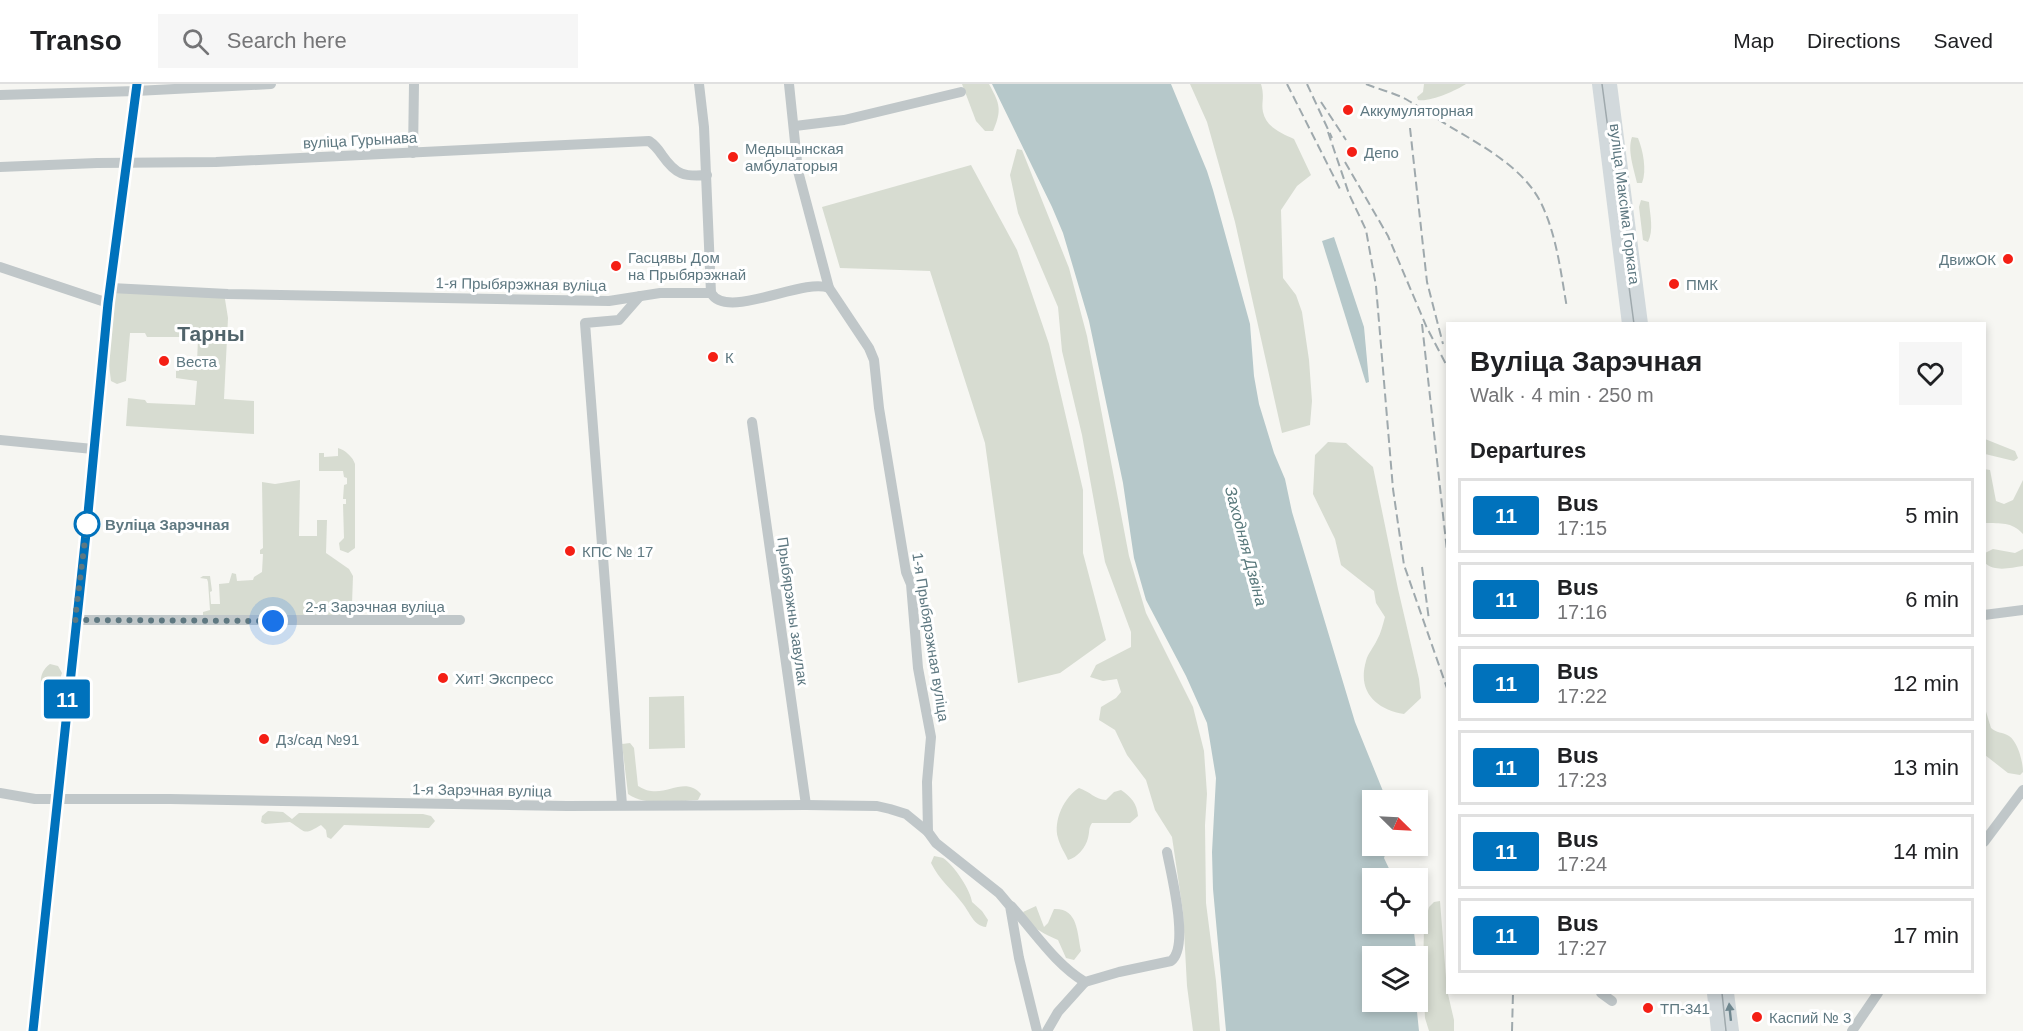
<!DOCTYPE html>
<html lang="en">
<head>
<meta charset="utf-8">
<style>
  :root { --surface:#fff; --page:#f6f6f6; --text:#202124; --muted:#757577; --line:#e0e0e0 }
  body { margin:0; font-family:Helvetica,sans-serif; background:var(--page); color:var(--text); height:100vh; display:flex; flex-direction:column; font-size:22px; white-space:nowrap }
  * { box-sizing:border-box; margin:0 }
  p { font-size:20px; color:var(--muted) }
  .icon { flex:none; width:33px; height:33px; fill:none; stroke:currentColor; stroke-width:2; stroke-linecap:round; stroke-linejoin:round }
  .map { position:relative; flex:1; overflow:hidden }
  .panel { position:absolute; left:1446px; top:238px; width:540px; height:672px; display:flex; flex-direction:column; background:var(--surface); border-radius:0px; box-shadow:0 3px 9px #0003 }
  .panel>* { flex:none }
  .badge { padding:0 12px; border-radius:4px; font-size:21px; line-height:39px }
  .needle { width:39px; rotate:114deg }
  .buttons { position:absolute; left:1362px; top:706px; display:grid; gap:12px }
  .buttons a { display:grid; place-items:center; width:66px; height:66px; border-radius:0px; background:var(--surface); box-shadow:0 3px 9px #0003; font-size:30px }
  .you { position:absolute; width:30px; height:30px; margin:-15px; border:4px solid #fff; border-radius:50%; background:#1a73e8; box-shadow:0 0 0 9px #1a73e833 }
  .map>.badge { position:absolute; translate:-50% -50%; box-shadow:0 0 0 3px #fff }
  h2 { padding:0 24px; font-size:22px; line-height:54px }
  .round { display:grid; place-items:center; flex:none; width:63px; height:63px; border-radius:0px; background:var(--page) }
  .overview { display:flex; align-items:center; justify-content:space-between; height:102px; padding:0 24px }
  h1 { font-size:28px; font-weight:700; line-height:45px }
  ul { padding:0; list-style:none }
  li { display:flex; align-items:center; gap:18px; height:75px; margin:0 12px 9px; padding:0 12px; border:3px solid var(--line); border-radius:0px }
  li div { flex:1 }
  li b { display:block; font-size:22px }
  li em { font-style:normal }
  li .badge { min-width:66px; font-weight:700; text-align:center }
  header { display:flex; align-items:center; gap:36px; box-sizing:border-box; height:84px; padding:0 30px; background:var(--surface); border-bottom:2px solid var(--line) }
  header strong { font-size:28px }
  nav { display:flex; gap:33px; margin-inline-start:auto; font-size:21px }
  .search { width:420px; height:54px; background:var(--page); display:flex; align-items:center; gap:15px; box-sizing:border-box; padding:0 21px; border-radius:0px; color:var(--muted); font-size:22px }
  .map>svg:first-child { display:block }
  .green { fill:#d7dcd1 }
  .water { fill:#b6c8ca }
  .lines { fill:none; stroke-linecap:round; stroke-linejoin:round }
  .minor { stroke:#c0c7c9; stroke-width:10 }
  .major { stroke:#d2d9dc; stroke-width:14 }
  .tram { stroke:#9fa9ad; stroke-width:1.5 }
  .rail { stroke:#9fa9ad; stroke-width:2; stroke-dasharray:9 4.5; stroke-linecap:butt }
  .oneway { fill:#6f878f }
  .line-casing { stroke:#fff; stroke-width:14 }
  .line { stroke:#0072bc; stroke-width:9 }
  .walk { stroke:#5e7881; stroke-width:6; stroke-dasharray:0 10.8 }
  .poi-dot { fill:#f41f15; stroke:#fff; stroke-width:2 }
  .stop-dot { fill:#fff; stroke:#0072bc; stroke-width:3 }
  .labels { text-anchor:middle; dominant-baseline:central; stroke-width:6; stroke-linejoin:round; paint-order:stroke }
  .poi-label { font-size:15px; fill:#5e7881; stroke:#fff; text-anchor:start }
  .street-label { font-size:15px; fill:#5e7881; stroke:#fff }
  .stop-label { font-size:15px; font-weight:bold; fill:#5e7881; stroke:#fff; text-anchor:start }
  .water-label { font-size:16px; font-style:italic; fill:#59797c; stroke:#fff }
  .district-label { font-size:21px; font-weight:bold; fill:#51646b; stroke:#fff }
</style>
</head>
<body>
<header>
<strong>Transo</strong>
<div class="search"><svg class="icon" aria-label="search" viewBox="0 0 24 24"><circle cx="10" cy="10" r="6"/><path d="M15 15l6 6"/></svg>Search here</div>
<nav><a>Map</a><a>Directions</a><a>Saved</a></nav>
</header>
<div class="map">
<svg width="2023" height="947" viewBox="0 0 2023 947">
  <rect width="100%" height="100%" fill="#f6f6f2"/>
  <g class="green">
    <path d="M 962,0 L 989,0 C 1000,20 1002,26 993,47 L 985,47 L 976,37 Z"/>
    <path d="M 1190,0 L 1261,0 C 1265,13 1261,19 1263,28 C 1266,43 1282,50 1294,55 L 1311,91 L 1297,102 L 1281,126 L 1283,194 L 1296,211 L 1302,228 L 1309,276 L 1312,317 L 1310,341 L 1282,349 L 1235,138 L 1207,38 Z"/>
    <path d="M 1424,0 L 1466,0 C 1455,7 1431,18 1418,16 L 1417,13 L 1423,8 Z"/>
    <path d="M 1632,53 L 1638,54 C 1643,66 1647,87 1642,99 L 1637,99 C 1634,85 1627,66 1632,53 Z"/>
    <polygon points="1017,65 1022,66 1069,184 1087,252 1129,472 1146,529 1193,623 1204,667 1207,710 1205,741 1206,819 1216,897 1220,947 1193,947 1187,902 1183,828 1172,753 1155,726 1146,696 1127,671 1115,646 1099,636 1101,623 1116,614 1121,608 1117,595 1103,597 1090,593 1096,581 1131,563 1131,548 1105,478 1082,351 1062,267 1058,223 1018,129 1010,91"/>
    <polygon points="971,81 1017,166 1049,260 1083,406 1083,469 1106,556 1060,589 1018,599 985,359 930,187 840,184 822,123"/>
    <path d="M 1641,116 L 1649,118 C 1650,131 1654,146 1648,158 L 1643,156 L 1639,123 Z"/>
    <path d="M 115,206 L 224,209 L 228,234 L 224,315 L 254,317 L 254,350 L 126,342 L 128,314 L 145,316 L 147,319 L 195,321 L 197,297 L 176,294 L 176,287 L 179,287 L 180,280 L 197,278 L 198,255 L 193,251 L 187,251 L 187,253 L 147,253 L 145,249 L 130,249 L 126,297 L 117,300 L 111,297 C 107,268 107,234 115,206 Z"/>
    <polygon points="1985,355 2015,367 2018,374 2014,377 1985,370"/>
    <path d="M 1328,358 L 1346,359 L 1373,383 L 1398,505 L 1419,595 L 1421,614 L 1404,630 C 1376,625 1357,608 1366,577 C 1368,569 1374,563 1377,556 C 1381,549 1383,540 1385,533 L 1376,519 L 1374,507 L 1341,481 L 1335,455 L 1313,410 L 1315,371 Z"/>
    <path d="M 338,364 C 345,366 353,373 355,380 L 355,464 L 348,469 L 340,466 L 339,459 L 344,454 L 343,420 L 346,420 L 346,415 L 343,415 L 344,401 L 347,400 L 347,394 L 344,393 L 343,387 L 319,387 L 319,369 L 324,369 L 324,373 L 338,372 Z"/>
    <path d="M 1984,385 L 1990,386 L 1996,417 L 2004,420 L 2013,416 L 2023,396 L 2023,450 C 2011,437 2001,440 1985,439 Z"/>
    <polygon points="300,396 299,452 317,452 317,436 327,436 326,469 349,485 353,492 352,520 343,531 203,531 203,528 210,526 208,498 207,495 200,494 203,492 210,492 212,507 210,508 211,520 220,520 219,500 229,499 232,489 236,490 237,497 253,496 254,493 262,488 263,470 260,470 260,466 263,464 262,398 275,400"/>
    <path d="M 1993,465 L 2015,469 L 2023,465 L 2023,482 C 2010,484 1995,488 1985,479 L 1985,469 Z"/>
    <path d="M 50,580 L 58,582 L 62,589 L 54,613 L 56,622 L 52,629 L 43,621 C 43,604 35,591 50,580 Z"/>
    <polygon points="684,612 685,664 649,665 649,613"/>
    <path d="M 1984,621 L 1991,644 C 1996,649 2003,648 2009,652 C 2018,658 2023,678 2023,688 L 2020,691 L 2008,689 L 1985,671 Z"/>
    <path d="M 630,659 L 634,664 L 638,702 C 642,704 647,707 651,707 C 669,710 686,693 701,710 L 698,716 C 677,717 646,723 628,710 L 622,660 Z"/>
    <path d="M 1079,704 C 1089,707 1096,716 1106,716 L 1114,708 L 1121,706 C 1131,713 1137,719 1138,732 L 1130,739 L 1092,739 C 1088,745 1090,747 1088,754 C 1086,763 1077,774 1068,776 C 1065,769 1060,762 1058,754 C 1053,737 1064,713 1079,704 Z"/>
    <path d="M 268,727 L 283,728 L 292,735 L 299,729 L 423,730 L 431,732 L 435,737 L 429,744 L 344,741 L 331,755 L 327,753 L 326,746 L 321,741 C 303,752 306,748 290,738 L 265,740 L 261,738 L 262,732 Z"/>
    <path d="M 934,772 C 937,773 941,773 943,774 C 954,781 971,807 972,818 L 982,827 L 988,836 L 986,843 C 974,842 970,829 963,820 C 952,805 940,797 931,779 Z"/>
    <polygon points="1440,817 1447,906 1454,936 1454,947 1429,947 1425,934 1423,894 1424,842 1429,823 1434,818"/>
    <path d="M 1036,822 L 1044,843 L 1048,839 L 1054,825 C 1078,824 1077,848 1081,867 L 1074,876 L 1066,874 L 1058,856 C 1043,849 1030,844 1023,828 Z"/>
  </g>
  <g class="water">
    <polygon points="992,0 1171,0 1207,87 1213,106 1250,240 1254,292 1259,320 1274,369 1285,395 1292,428 1355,638 1387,717 1372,717 1372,762 1388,762 1384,774 1394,795 1372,795 1372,840 1413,840 1417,873 1372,873 1372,918 1416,918 1419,947 1226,947 1213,805 1212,768 1216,694 1207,639 1186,592 1146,516 1134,474 1123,399 1089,237 1063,149 1052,123"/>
    <polygon points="1334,153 1364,243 1369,298 1366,299 1322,157"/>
  </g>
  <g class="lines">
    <g class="minor">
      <polyline points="699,0 704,43 711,209"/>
      <polyline points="789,0 798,87 829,204 869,264 874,276 879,324 906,488 911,500 918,584 931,653 927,698 928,748"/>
      <polyline points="0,11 136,7 271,0"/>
      <polyline points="795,42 844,36 961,8"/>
      <polyline points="413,69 414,0"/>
      <path d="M 0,83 L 97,79 L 216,78 L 649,57 C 655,61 658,65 662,71 C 676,91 684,93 707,91"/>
      <polyline points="0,183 108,219"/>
      <path d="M 111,204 L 228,210 L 609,217 L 660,209 L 711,209 C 727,237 803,193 829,204"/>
      <polyline points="752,338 806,721"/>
      <polyline points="0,356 93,365"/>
      <polyline points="1984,531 2023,526"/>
      <polyline points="75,536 460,536"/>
      <polyline points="0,709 35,715 170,715 567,722 806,721 877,722 890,725 906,730 928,748 936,759 999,809 1010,822 1019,874 1037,947"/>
      <polyline points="622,721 585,239 619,236 640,212"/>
      <polyline points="1984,758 2023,706"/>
      <path d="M 1011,822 C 1035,848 1054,879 1085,898 L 1119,888 L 1171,877 C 1190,863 1171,790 1167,768"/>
      <polyline points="1601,909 1612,917"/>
      <polyline points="33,947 87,440 108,219 137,0"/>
      <polyline points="1047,947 1058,928 1085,898"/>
      <polyline points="1852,947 1878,909"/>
    </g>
    <g class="major">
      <polyline points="1599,0 1629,240"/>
      <polyline points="1610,0 1641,240"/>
      <polyline points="1714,909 1718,947"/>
      <polyline points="1727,909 1732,947"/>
    </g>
    <g class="tram">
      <polyline points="1602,0 1634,240"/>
      <polyline points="1722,909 1726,947"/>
    </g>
    <g class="rail">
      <polyline points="1287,0 1341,107"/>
      <polyline points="1307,0 1332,54"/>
      <path d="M 1366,0 C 1380,6 1396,9 1409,17 C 1418,22 1427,29 1436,34 C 1472,57 1523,80 1542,121 C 1557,153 1561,190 1567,224"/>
      <polyline points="1321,18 1346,56"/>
      <polyline points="1410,44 1427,198 1443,260"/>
      <polyline points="1328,48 1349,110 1366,146 1376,202 1393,405 1404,481 1448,607"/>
      <polyline points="1345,78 1388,152 1427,244 1448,284"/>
      <polyline points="1422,240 1448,476"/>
      <polyline points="1422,483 1429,536"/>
      <polyline points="1512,947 1513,909"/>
    </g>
  </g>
  <defs><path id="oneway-solid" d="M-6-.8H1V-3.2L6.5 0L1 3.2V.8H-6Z" transform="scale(1.5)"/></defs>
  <use class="oneway" href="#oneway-solid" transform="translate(1730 928) rotate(-96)"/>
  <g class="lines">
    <defs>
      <polyline id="line" points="33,947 87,440 108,219 137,0"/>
    </defs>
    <use href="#line" class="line-casing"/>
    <use href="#line" class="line"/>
    <polyline class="walk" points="87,440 75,536 273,537"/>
  </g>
  <g class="poi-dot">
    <circle cx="1348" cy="26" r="6"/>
    <circle cx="1352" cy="68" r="6"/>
    <circle cx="733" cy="73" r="6"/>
    <circle cx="2008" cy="175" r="6"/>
    <circle cx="616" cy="182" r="6"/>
    <circle cx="1674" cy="200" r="6"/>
    <circle cx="713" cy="273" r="6"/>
    <circle cx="164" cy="277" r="6"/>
    <circle cx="570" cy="467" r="6"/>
    <circle cx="443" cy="594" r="6"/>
    <circle cx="264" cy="655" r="6"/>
    <circle cx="1648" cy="924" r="6"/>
    <circle cx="1757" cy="933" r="6"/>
  </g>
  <circle class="stop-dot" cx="87" cy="440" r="12"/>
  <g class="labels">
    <g class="poi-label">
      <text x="1360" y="26">Аккумуляторная</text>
      <text x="745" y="64">Медыцынская<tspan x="745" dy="17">амбулаторыя</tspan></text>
      <text x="1364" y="68">Депо</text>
      <text x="628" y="173">Гасцявы Дом<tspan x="628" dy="17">на Прыбярэжнай</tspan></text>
      <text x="1996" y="175" text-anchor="end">ДвижОК</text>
      <text x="1686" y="200">ПМК</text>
      <text x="725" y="273">К</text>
      <text x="176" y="277">Веста</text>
      <text x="582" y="467">КПС № 17</text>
      <text x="455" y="594">Хит! Экспресс</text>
      <text x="276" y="655">Дз/сад №91</text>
      <text x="1660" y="924">ТП-341</text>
      <text x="1769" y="933">Каспий № 3</text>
    </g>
    <g class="street-label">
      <text transform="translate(360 56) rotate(-3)">вуліца Гурынава</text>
      <text transform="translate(1625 120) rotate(83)">вуліца Максіма Горкага</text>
      <text transform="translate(521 200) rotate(1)">1-я Прыбярэжная вуліца</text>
      <text x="375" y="522">2-я Зарэчная вуліца</text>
      <text transform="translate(793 527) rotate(82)">Прыбярэжны завулак</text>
      <text transform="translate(931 553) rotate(81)">1-я Прыбярэжная вуліца</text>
      <text transform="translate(482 706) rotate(1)">1-я Зарэчная вуліца</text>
    </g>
    <g class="stop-label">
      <text x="105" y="440">Вуліца Зарэчная</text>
    </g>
    <g class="water-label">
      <text transform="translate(1246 462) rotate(75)">Заходняя Дзвіна</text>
    </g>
    <g class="district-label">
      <text x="211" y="249">Тарны</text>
    </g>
  </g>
</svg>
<div class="buttons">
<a><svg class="needle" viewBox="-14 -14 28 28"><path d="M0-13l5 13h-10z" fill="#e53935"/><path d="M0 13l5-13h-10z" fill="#757577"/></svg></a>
<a><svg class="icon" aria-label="locate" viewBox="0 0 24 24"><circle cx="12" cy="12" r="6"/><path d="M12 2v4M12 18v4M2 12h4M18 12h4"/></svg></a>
<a><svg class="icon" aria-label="layers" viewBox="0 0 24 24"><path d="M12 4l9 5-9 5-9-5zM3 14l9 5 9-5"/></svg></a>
</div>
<div class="you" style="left:273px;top:537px"></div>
<b class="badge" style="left:67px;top:615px;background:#0072bc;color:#fff">11</b>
<section class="panel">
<div class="overview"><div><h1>Вуліца Зарэчная</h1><p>Walk · 4 min · 250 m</p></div><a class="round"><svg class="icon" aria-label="heart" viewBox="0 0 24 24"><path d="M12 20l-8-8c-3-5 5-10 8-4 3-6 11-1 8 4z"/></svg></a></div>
<h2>Departures</h2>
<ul>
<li><span class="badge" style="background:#0072bc;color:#fff">11</span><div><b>Bus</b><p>17:15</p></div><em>5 min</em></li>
<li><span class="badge" style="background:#0072bc;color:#fff">11</span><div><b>Bus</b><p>17:16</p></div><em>6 min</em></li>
<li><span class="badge" style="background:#0072bc;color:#fff">11</span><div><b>Bus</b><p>17:22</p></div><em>12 min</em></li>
<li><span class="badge" style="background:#0072bc;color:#fff">11</span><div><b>Bus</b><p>17:23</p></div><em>13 min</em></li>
<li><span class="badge" style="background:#0072bc;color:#fff">11</span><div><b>Bus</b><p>17:24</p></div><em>14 min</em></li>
<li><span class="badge" style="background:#0072bc;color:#fff">11</span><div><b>Bus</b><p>17:27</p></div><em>17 min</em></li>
</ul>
</section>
</div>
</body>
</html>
